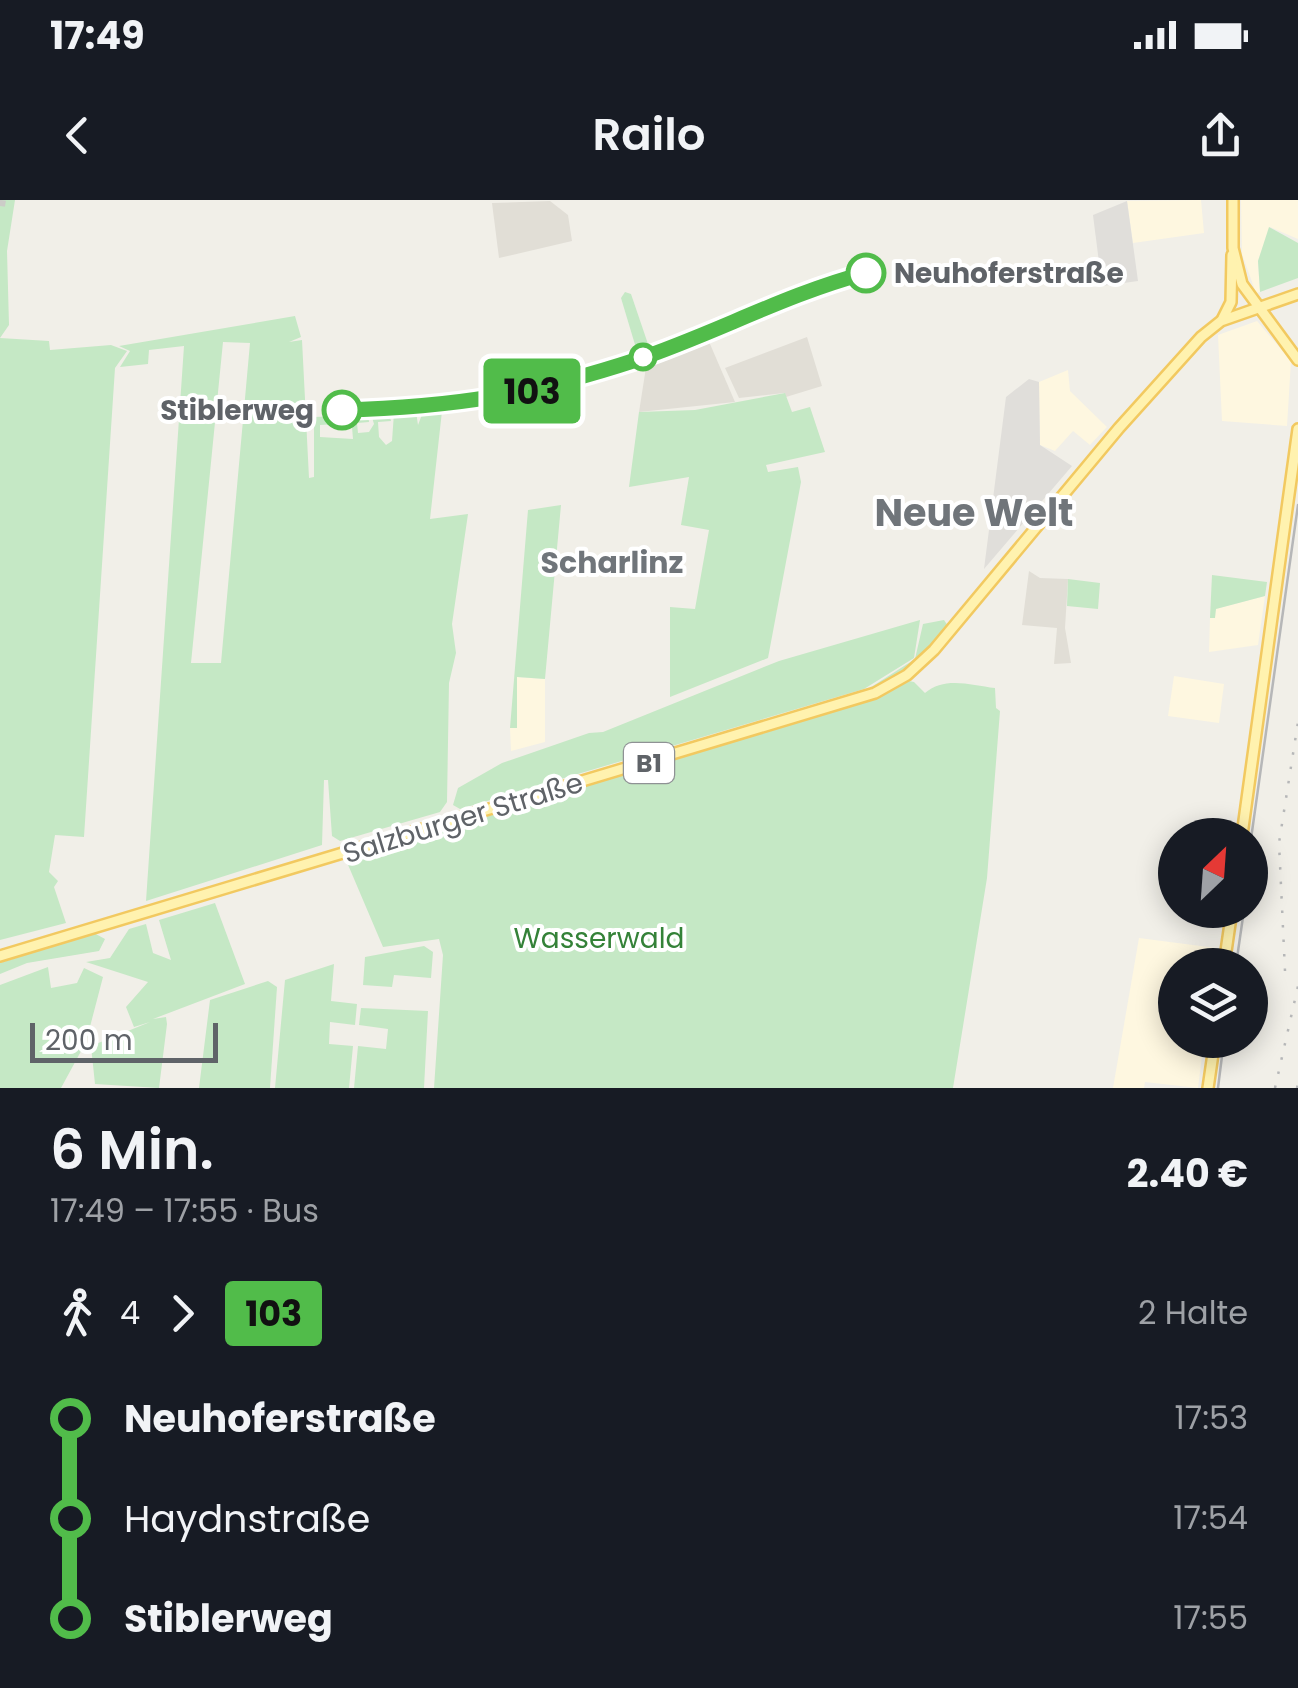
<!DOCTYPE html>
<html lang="de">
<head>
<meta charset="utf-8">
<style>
  :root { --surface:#171b24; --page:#20242c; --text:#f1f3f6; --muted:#9ea1a6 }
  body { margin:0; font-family:Poppins,sans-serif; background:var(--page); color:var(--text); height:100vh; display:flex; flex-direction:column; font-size:38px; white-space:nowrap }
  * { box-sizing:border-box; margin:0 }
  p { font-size:32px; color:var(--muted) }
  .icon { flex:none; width:55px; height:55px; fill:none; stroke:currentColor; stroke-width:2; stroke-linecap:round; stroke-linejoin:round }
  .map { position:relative; height:888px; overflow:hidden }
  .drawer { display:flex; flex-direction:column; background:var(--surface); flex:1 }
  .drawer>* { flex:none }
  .badge { padding:0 20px; border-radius:8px; font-size:35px; line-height:65px }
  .needle { width:65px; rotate:25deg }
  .buttons { position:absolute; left:1158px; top:618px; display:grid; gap:20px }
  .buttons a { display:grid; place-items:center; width:110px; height:110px; border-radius:50%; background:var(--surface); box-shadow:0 5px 25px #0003; font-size:50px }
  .scale { position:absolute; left:30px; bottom:25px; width:188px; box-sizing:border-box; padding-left:10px; border:5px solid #5f6368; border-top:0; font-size:28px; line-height:35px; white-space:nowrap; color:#5f6368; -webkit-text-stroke:8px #fff; paint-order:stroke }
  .map>.badge { position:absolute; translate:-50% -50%; box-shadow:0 0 0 5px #fff }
  .legs { display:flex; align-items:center; gap:15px; height:110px; padding:0 50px; font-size:32px }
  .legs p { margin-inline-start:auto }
  .headline { display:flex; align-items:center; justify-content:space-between; height:170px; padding:0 50px }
  h1 { font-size:55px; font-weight:600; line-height:75px }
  ul { padding:0 50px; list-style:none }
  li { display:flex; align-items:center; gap:35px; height:100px; font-size:38px }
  li i { display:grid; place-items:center; width:15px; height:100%; margin:0 12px; background:currentColor }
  li i::after { content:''; width:25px; height:25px; margin:-12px; border:8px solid; border-radius:50%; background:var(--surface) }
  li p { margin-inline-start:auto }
  li:first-child i { background:linear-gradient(#0000 50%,currentColor 0) }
  li:last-child i { background:linear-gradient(currentColor 50%,#0000 0) }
  .status { display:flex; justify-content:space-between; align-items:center; height:70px; padding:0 50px; background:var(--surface); direction:ltr }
  .status svg { height:28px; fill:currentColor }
  header { display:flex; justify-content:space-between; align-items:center; height:130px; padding:0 50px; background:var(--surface); font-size:45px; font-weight:600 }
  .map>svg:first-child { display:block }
  .commercial { fill:#fef7e0 }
  .industrial { fill:#e0deda }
  .education { fill:#e1ded6 }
  .green { fill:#c5e8c5; fill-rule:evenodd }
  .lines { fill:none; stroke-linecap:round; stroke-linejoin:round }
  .highway-tunnel { stroke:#ccccc8; stroke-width:10; stroke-dasharray:10 5; stroke-linecap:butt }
  .major-casing { stroke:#f2c960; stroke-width:14 }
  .major { stroke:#fff2af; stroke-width:9 }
  .tram { stroke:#b6b7b8; stroke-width:2.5 }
  .rail { stroke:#b6b7b8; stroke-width:2.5; stroke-dasharray:2.5 12; stroke-linecap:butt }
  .line-1-casing { stroke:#fff; stroke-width:22 }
  .line-1 { stroke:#51bc4a; stroke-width:15 }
  .stop-1-dot { fill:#fff; stroke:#51bc4a; stroke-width:5 }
  .labels { text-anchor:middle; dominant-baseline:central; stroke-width:8; stroke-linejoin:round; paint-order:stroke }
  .shield { fill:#fff; stroke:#8f9295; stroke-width:2.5 }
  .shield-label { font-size:25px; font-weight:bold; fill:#5f6368 }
  .stop-label { font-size:28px; font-weight:bold; fill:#5f6368; stroke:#fff; text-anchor:start }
  .street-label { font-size:28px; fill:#5f6368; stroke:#fff }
  .park-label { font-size:28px; fill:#348238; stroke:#fff }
  .neighbourhood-label { font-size:30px; font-weight:bold; fill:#70757a; stroke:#fff }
  .district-label { font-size:38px; font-weight:bold; fill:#70757a; stroke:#fff }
</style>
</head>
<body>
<div class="status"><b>17:49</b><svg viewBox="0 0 49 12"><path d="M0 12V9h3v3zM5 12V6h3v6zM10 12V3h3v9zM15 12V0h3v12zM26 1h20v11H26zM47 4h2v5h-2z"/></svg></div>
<header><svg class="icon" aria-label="back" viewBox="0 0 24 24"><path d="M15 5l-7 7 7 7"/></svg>Railo<svg class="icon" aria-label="share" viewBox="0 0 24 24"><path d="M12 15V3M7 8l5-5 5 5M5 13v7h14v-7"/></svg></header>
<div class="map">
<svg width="1298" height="888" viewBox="0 0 1298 888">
  <rect width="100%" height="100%" fill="#f1efe8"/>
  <g class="commercial">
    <polygon points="1201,0 1204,33 1133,43 1127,1"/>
    <polygon points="1241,0 1298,0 1298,39 1270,27 1258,61 1260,92 1256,93 1242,54"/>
    <polygon points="1257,121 1291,161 1287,226 1222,221 1218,135"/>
    <polygon points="1068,170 1070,191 1107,227 1090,245 1073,231 1055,251 1040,245 1039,182"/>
    <polygon points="1265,396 1258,445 1209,452 1210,418 1215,417 1215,409"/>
    <polygon points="1174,476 1224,484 1219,523 1168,516"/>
    <polygon points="517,477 545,479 545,542 511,551 510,528 516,527"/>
    <polygon points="1139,738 1216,748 1214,765 1175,765 1175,840 1204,840 1198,888 1145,882 1144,888 1113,888"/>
  </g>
  <g class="industrial">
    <polygon points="1127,1 1138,81 1102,86 1093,15"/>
    <polygon points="1029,179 1039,182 1040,245 1072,266 984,369 1006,197"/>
  </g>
  <g class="education">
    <polygon points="550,1 568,15 572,41 499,58 492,3"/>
    <polygon points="707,137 735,202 639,212 647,161"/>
    <polygon points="807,137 822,186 786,197 784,193 739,198 725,168"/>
    <polygon points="1029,371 1040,378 1068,379 1065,428 1071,463 1054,464 1057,428 1022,425"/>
  </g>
  <g class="green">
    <polygon points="0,0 15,0 7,51 9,125 0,138 49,141 50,150 111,145 127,151 115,168 84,637 55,635 49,672 58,681 54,687 66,723 0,740"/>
    <polygon points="1269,27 1298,43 1298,78 1260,92 1258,61"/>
    <polygon points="625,92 631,94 648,144 644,151 636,148 621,98"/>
    <path d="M 295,116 L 301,137 L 289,142 L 302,140 L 309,278 L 314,277 L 314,217 L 341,216 L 337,224 L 320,225 L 320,237 L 353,239 L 351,215 L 368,214 L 369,222 L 357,223 L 358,233 L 369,232 L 374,224 L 371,214 L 389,214 L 391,221 L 378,222 L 379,237 L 386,245 L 392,241 L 394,213 L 416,212 L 418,225 L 423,212 L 442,211 L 430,319 L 468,314 L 452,424 L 456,453 L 449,483 L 447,602 L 440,612 L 340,641 L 332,636 L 328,580 L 324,580 L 322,645 L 146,701 L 184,146 L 149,150 L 148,164 L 120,167 L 130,151 L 119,146 ZM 223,142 L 250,143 L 221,463 L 191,463 Z"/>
    <polygon points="785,193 792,212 810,207 825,252 766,265 768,272 798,267 801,282 768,458 670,497 670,407 695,409 709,330 681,325 689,277 629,287 639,212 695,210"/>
    <polygon points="561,305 545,479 517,477 517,528 510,528 528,310"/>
    <polygon points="1212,375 1267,382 1265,396 1216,409 1215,418 1210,418"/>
    <polygon points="1068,379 1100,383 1098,409 1067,406"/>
    <polygon points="920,420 914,458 864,489 460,609 453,605 458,588 502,563 589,533 603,532 779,461"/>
    <path d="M 944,420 L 948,426 C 931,452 906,471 880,488 L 451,617 L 865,491 L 915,459 L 923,424 Z"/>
    <path d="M 904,480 L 914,482 L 925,493 C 944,476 971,485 995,488 L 996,508 L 1000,511 L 987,678 L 953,888 L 434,888 L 443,755 L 439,739 L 383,747 L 346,660 L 858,502 Z"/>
    <polygon points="215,703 245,784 153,819 166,817 167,824 159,888 95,884 91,846 150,822 134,827 126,807 148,782 86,762 110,758 129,729 146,724 153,753 171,760 159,720"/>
    <polygon points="94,733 105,739 99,751 27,763 0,774 0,763"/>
    <polygon points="424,746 433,752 431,778 394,775 392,787 363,785 365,757"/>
    <polygon points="334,764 331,801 357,804 355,825 330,822 329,844 353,846 349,888 275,888 285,780"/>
    <polygon points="48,767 51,788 77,783 84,768 103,777 86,842 61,888 0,888 0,785"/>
    <polygon points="268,781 277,787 270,888 199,888 210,800"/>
    <polygon points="361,808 428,811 424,888 354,888 358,846 386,849 388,829 359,825"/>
  </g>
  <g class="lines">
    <polyline class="highway-tunnel" points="0,6 1,0"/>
    <defs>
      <g id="major">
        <polyline points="1233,0 1233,48 1242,84 1298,160"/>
        <polyline points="1223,118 1231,102 1232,55"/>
        <polyline points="1242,635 1298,229"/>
        <polyline points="0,756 875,493 907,475 934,450 1119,228 1201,137 1221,121 1298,94"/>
        <polyline points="1224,765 1232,710"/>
        <polyline points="1208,888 1215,840"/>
      </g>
    </defs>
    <use href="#major" class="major-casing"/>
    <use href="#major" class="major"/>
    <g class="tram">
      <polyline points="1250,646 1298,305"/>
      <polyline points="1236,765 1244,710"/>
      <polyline points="1218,888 1224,840"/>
    </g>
    <g class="rail">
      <polyline points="1285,771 1279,643 1298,522"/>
      <polyline points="1275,888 1298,786"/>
      <polyline points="1297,888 1298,884"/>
    </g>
  </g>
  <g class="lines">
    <defs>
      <path id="line-1" d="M 342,210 C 455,207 529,195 636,160 C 714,134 786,94 866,73"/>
    </defs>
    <use href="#line-1" class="line-1-casing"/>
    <use href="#line-1" class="line-1"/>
  </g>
  <g class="stop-1-dot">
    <circle cx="866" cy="73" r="18"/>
    <circle cx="643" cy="157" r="12"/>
    <circle cx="342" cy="210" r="18"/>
  </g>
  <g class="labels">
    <rect class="shield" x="624" y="543" width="50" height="40" rx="8"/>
    <g class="shield-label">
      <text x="649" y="563">B1</text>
    </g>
    <g class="stop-label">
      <text x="894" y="73">Neuhoferstraße</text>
      <text x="314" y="210" text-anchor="end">Stiblerweg</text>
    </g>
    <g class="street-label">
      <text transform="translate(463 618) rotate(-17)">Salzburger Straße</text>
    </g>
    <g class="park-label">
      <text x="599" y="738">Wasserwald</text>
    </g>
    <g class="neighbourhood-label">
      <text x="612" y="362">Scharlinz</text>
    </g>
    <g class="district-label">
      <text x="974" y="312">Neue Welt</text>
    </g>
  </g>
</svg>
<div class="buttons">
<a><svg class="needle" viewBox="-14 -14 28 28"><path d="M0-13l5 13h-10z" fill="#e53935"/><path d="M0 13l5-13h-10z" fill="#9ea1a6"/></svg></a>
<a><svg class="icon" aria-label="layers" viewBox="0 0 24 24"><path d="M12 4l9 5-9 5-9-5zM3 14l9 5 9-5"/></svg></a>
</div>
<div class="scale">200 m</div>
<b class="badge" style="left:532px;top:191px;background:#51bc4a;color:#111">103</b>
</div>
<section class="drawer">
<div class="headline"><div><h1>6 Min.</h1><p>17:49 – 17:55 · Bus</p></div><b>2.40 €</b></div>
<div class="legs"><svg class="icon" aria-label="walk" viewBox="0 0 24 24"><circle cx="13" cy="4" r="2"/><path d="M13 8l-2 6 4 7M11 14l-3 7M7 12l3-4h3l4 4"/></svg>4<svg class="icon" aria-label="forward" viewBox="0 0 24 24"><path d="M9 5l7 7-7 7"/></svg><b class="badge" style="background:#51bc4a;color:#111">103</b><p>2 Halte</p></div>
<ul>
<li><i style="color:#51bc4a"></i><b>Neuhoferstraße</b><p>17:53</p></li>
<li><i style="color:#51bc4a"></i><span>Haydnstraße</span><p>17:54</p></li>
<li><i style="color:#51bc4a"></i><b>Stiblerweg</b><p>17:55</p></li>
</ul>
</section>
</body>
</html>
